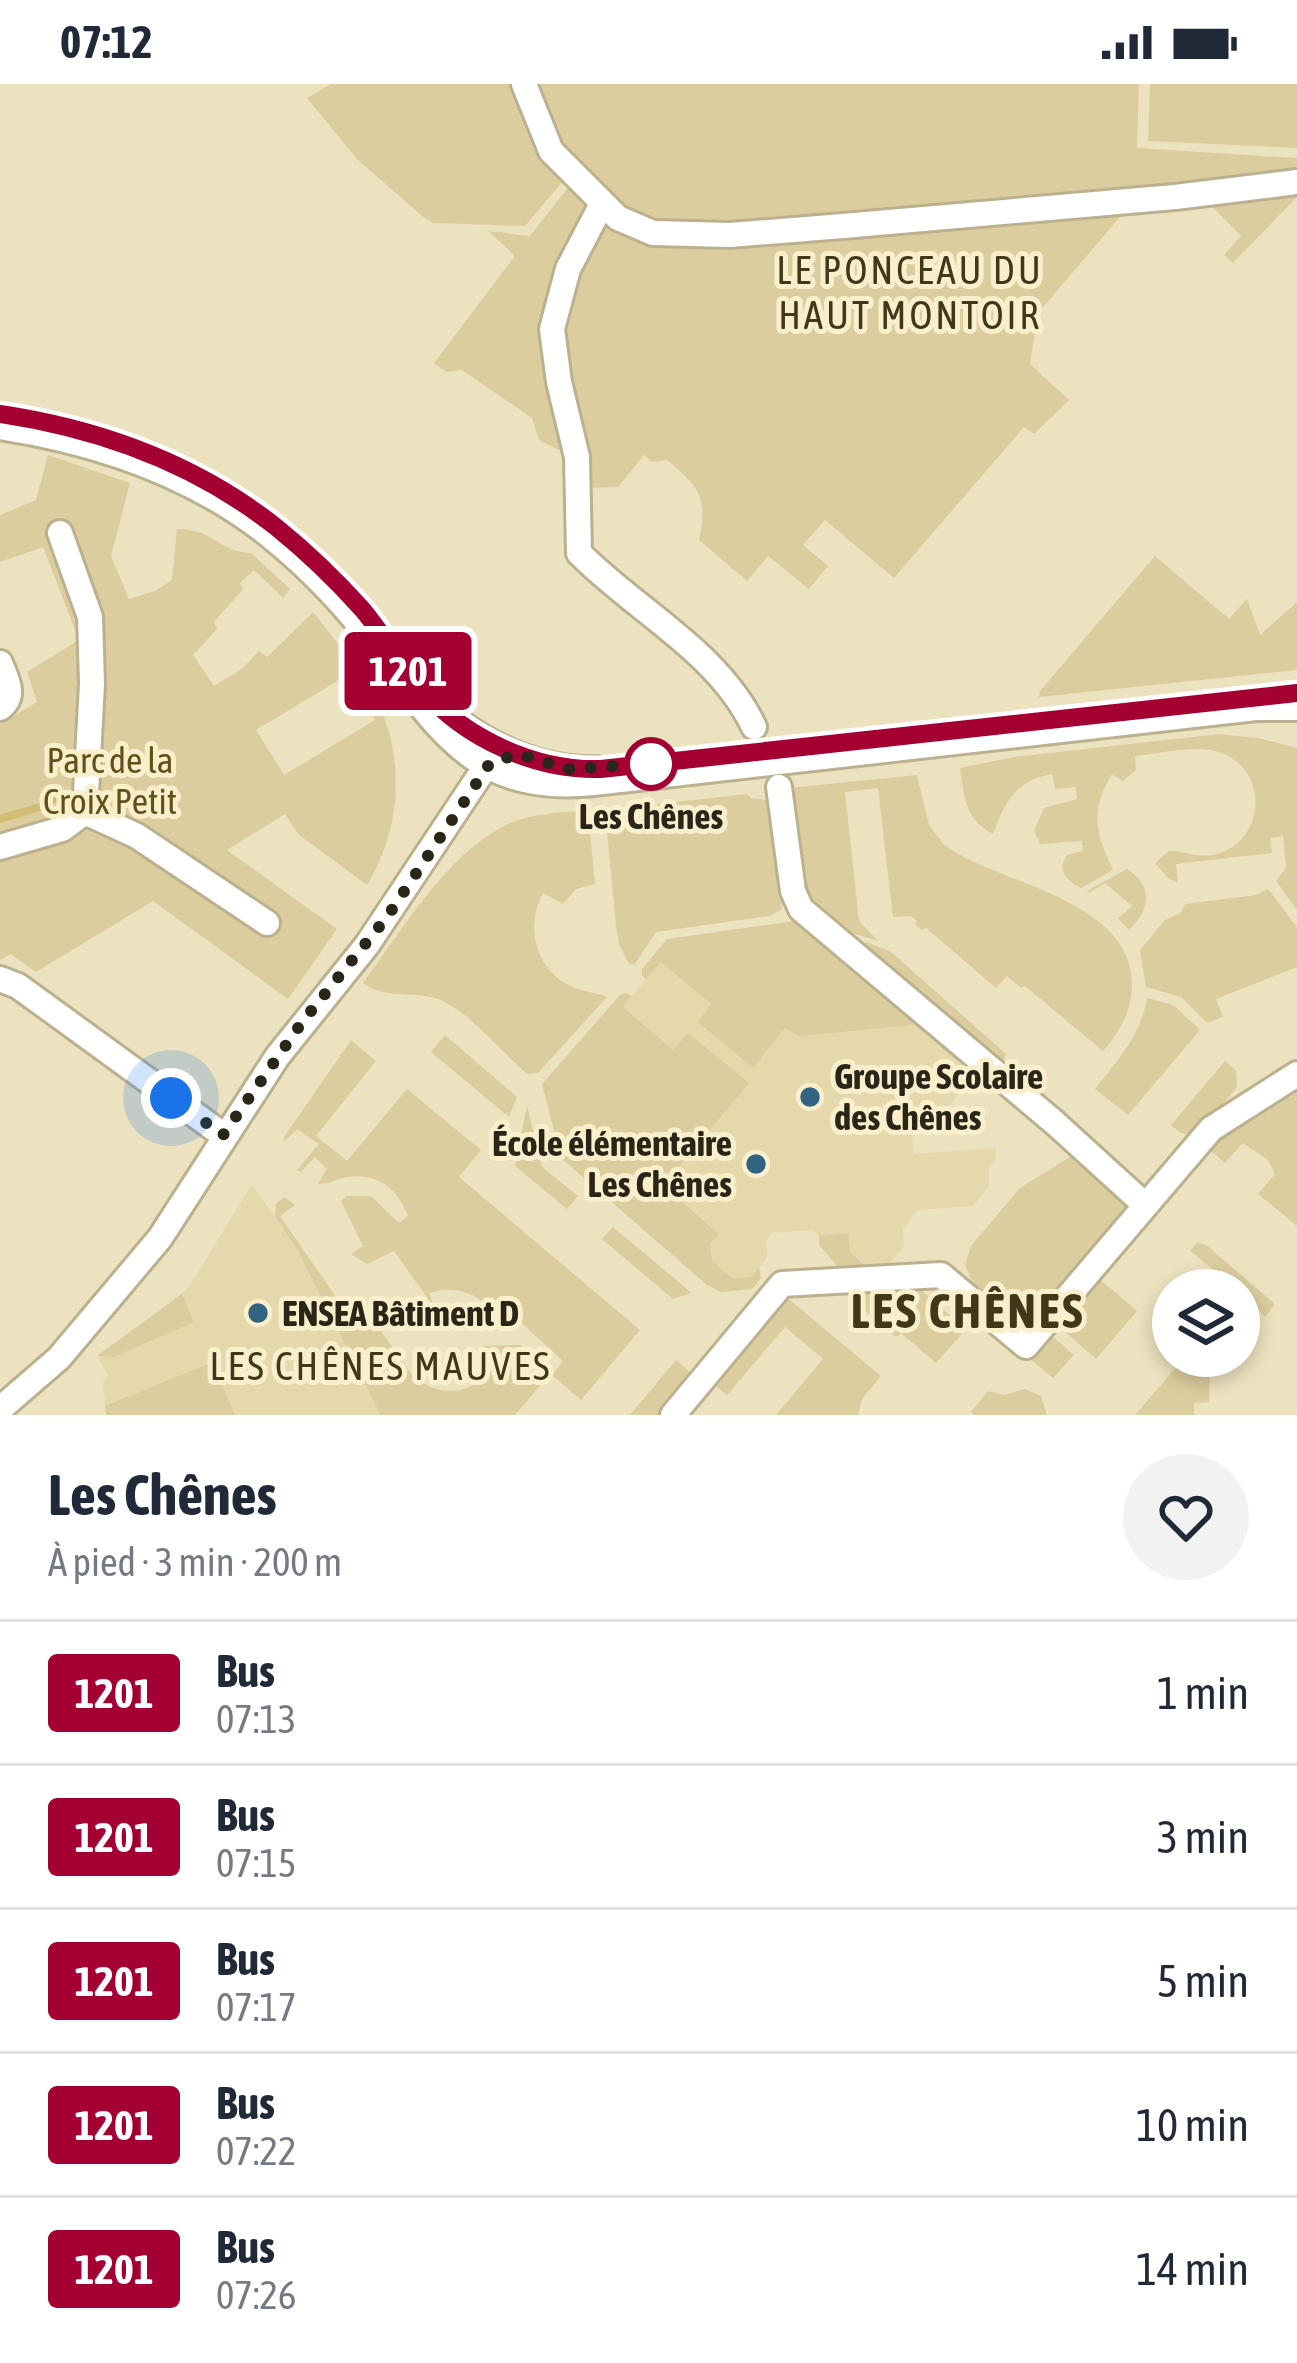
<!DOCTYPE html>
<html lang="fr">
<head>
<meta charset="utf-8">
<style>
  :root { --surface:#fff; --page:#f2f2f3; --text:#1f2937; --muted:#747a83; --line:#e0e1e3 }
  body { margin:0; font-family:"Asap Condensed",sans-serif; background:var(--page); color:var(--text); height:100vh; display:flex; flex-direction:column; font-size:45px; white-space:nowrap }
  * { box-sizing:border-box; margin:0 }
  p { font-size:39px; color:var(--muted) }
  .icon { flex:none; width:66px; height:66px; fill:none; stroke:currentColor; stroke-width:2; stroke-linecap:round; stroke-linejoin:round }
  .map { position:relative; height:1331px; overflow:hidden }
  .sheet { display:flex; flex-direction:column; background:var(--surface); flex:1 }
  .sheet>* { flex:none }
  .badge { padding:0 24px; border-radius:9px; font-size:42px; line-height:78px }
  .fabs { position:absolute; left:1152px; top:1185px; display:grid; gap:24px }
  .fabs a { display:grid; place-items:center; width:108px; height:108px; border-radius:50%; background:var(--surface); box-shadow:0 6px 18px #0003; font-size:60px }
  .you { position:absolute; width:60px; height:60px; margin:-30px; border:9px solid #fff; border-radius:50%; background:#1a73e8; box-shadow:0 0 0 18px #1a73e833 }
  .map>.badge { position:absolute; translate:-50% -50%; box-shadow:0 0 0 6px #fff }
  .round { display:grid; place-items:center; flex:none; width:126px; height:126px; border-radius:63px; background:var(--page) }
  .head { display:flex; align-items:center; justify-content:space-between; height:204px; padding:0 48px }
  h1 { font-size:57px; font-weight:700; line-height:90px }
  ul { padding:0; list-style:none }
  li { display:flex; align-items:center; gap:36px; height:144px; padding:0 48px; border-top:3px solid var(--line) }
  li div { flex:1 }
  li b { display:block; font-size:45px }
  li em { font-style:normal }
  li .badge { min-width:132px; font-weight:700; text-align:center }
  .status { display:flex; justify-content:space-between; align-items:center; height:84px; padding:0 60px; background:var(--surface); direction:ltr }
  .status svg { height:33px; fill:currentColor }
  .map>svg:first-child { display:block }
  .built { fill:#e5d8ad }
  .green { fill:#dccd9e }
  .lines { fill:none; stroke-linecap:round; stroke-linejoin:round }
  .stream { stroke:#d3bd72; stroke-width:8 }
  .minor-casing { stroke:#bbb18f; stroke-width:30 }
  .minor { stroke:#fff; stroke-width:24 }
  .line-casing { stroke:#fff; stroke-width:27 }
  .line { stroke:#a50034; stroke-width:18 }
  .walk { stroke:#292518; stroke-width:12; stroke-dasharray:0 21.6 }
  .stop-dot { fill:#fff; stroke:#a50034; stroke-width:6 }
  .poi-dot { fill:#326482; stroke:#faefcc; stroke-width:4.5 }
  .labels { text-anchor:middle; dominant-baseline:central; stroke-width:10; stroke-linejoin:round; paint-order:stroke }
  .park-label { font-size:36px; fill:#605118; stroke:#faefcc }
  .stop-label { font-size:36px; font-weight:bold; fill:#292518; stroke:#faefcc }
  .poi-label { font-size:36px; font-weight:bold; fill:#292518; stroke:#faefcc; text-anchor:start }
  .neighbourhood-label { font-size:39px; letter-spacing:3px; fill:#41381a; stroke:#faefcc }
  .district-label { font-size:48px; font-weight:bold; letter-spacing:3px; fill:#41381a; stroke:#faefcc }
</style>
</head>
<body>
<div class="status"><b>07:12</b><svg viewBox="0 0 49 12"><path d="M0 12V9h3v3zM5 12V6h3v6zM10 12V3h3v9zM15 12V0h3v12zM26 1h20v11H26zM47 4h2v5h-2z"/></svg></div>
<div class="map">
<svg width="1297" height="1331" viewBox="0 0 1297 1331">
  <rect width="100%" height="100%" fill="#ede2bf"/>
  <g class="built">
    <polygon points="674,861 915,936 971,975 964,985 965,1003 948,1023 929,1024 912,1042 914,1070 995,1064 996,1074 989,1084 989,1102 973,1122 918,1126 903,1145 904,1163 887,1182 869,1184 850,1168 847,1149 819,1152 813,1146 771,1149 766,1156 767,1173 759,1184 751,1193 732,1194 712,1177 710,1159 719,1149 669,1106 660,968 616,931"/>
    <polygon points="252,1100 409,1331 106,1331 103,1299 108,1291 97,1272 187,1206"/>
  </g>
  <g class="green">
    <polygon points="331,0 514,0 564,96 525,142 433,139 422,132 357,75 307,14"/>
    <polygon points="532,0 1139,0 1137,64 1297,74 1297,93 740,139 655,140 626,128 549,46"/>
    <polygon points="1150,0 1297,0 1297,64 1148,57"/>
    <polygon points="569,102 590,125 549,219 567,370 539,356 532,334 462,286 446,288 434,279 515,172 488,147 530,152"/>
    <polygon points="1297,102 1297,113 1233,179 1224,171 1241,152 1207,118"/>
    <path d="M 1126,126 L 1038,229 L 1030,280 L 1069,316 L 1034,350 L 1024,343 L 894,494 L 825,436 L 803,461 L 828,482 L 809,505 L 768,472 L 747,497 L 699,456 C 708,412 699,403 667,376 L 652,378 L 644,371 L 618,403 L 586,404 L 562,248 L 584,174 L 604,140 L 652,160 Z"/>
    <path d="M 48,371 L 130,399 L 111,472 L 129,515 L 155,507 L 172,496 L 177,445 C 214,445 219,468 251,469 L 290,505 L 283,514 L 254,486 L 240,499 L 243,505 L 214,538 L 217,545 L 193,571 L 214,602 L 243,584 L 259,567 L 267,573 L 313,528 L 365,594 L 355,599 L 349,590 L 256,646 L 284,691 L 375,636 L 367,620 L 376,615 C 406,674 401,745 367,801 L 299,751 L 285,730 L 227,766 L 337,845 L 288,915 L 153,817 L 36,888 L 11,870 L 0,876 L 0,640 L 37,618 L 27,588 L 79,556 L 43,463 L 0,478 L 0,431 L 36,416 Z"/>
    <polygon points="1155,472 1229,535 1247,515 1260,551 1297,518 1297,586 1039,613 1040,607"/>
    <path d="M 1219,650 L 1258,654 L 1297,664 L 1297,826 L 1276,797 L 1286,784 L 1283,752 L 1270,754 L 1272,769 L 1176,780 L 1178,799 L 1168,794 L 1155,779 L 1169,767 C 1189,767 1203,777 1223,768 C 1268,749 1266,683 1219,668 C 1194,660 1160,670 1135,672 L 1136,686 L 1123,697 L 1112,690 C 1090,727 1095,747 1113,786 L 1081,804 C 1067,797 1056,787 1067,771 L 1083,767 L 1082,757 L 1040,760 L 1034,747 L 1044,724 L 1077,715 L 1076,703 L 1055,705 L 1052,690 C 1016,696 1005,718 993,750 C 965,736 964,712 960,684 L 1014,673 Z"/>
    <path d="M 917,691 L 929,741 L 944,761 C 997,800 1131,814 1132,900 C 1132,926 1120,948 1103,967 L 1025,902 L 1021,904 L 1007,892 L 996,904 L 926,844 L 922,846 L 915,840 L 917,837 L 911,832 L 893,833 L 878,704 L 845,708 L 859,837 L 878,857 L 852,849 L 806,809 L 794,715 L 789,704 Z"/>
    <polygon points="747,710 751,714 773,717 782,825 770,832 656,848 635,880 629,880 619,860 616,842 605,726"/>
    <path d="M 588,726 L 595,800 L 576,805 L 563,820 L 543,809 C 525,843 535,884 570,902 C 582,908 597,908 607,913 L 538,989 L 527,990 C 504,970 466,925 438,915 C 412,906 387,916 363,899 C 401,847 447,770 506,741 C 530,729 561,729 588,726 Z"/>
    <path d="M 1127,785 C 1154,802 1150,826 1129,846 L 1118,834 L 1132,822 L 1105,799 L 1089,809 L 1087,807 Z"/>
    <polygon points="1268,805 1297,843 1297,883 1216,915 1223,933 1207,939 1181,913 1146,903 1140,866 1164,837 1181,828 1185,820 1256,811"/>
    <polygon points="802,836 918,931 911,941 799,952 785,944 753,984 698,938 711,920 661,878 646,895 642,892 642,885 667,855"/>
    <polygon points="866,858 890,867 1006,970 1000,985 860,866"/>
    <polygon points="626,909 631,912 623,923 673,966 688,949 749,999 668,1096 669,1106 719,1150 710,1159 712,1177 732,1194 751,1193 759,1184 761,1194 752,1205 721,1208 707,1201 561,1074 542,1000 620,911"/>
    <path d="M 1147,914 L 1173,921 L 1200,946 L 1128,1031 L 1095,1005 C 1118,976 1141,951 1147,914 Z"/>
    <polygon points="445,951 517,1013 509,1033 431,968"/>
    <path d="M 351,956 L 376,977 L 316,1052 L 347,1077 L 407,1005 L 481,1066 L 459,1093 L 640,1246 L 581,1316 L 552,1291 L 563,1277 L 513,1231 L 507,1230 L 483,1242 L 482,1237 L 494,1230 C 477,1208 456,1201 429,1209 L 434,1223 L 394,1167 L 367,1180 L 351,1170 L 363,1162 L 341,1117 L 346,1112 L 371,1112 L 399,1139 L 408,1132 C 398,1106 379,1088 347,1093 C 336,1095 329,1100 318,1100 L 327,1085 L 315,1073 L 301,1088 L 297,1086 L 319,1060 L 297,1045 L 284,1058 L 284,1053 Z"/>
    <polygon points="1225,977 1236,987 1237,1003 1201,1047 1194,1051 1181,1049 1171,1041"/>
    <polygon points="1297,997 1297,1142 1258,1110 1275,1090 1268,1076 1243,1059 1225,1079 1209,1065 1237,1039"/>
    <polygon points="527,1021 542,1083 578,1112 567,1125 515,1082"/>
    <polygon points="1078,1068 1133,1119 1031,1248 1003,1219 998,1220 972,1197 965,1181 971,1162 1020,1104"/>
    <path d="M 284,1113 L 295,1121 L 280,1132 L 347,1229 L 363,1222 L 413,1292 C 444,1318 483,1309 499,1271 L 485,1268 L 484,1262 L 520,1261 L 550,1290 L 515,1331 L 381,1331 L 298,1167 L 275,1133 L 276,1120 Z"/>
    <polygon points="613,1143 687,1205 691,1209 673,1215 602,1155"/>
    <polygon points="848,1149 850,1168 868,1184 846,1192 819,1161 819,1152"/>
    <polygon points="1197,1159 1206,1161 1275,1220 1265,1233 1239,1206 1190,1167"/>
    <polygon points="1096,1192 1137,1227 1096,1275 1055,1239"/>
    <polygon points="838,1203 921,1206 966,1245 936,1279 901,1249 896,1253"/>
    <polygon points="182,1210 194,1238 114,1273 97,1272"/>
    <polygon points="785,1212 881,1292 862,1315 858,1331 776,1331 823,1275 785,1243 727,1311 711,1298"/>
    <polygon points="1051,1251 1074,1271 1053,1294 1030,1275"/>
    <polygon points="1186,1272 1210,1274 1209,1318 1194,1319 1194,1331 1135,1331"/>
    <polygon points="676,1276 695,1293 663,1331 630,1331"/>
    <polygon points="213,1278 235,1331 106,1331 105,1322"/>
    <polygon points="1025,1305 1041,1312 1047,1331 975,1331 971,1328 988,1307 1004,1311"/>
  </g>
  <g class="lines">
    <polyline class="stream" points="0,735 40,723 57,713"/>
    <defs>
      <g id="minor">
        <polyline points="524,0 551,67 618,134 653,149 730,151 843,142 1175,113 1297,98"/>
        <path d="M 602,120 L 568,185 L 552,245 L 559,298 L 577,373 L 579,469 C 635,526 719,568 754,643"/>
        <path d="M 0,343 C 97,358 191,389 269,451 C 309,483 346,522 377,563 C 439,647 476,711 594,699 L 1256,624 L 1297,624"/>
        <polyline points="60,449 90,533 92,600 85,728"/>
        <path d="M 0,579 C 6,595 17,611 0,624"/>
        <path d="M 421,604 C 465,651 531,688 597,685"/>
        <polyline points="779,703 793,807 801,825 1055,1039 1144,1120"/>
        <polyline points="85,728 137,752 267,839"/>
        <polyline points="0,763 62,745 85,728"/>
        <polyline points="0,895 18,902 223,1051"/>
        <polyline points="0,1325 59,1274 160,1154 277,973 367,861 486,682 498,676"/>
        <polyline points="673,1331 782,1200 941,1191 1026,1262 1211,1045 1297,990"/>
      </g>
    </defs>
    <use href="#minor" class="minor-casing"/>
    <use href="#minor" class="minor"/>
  </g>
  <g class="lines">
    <defs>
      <path id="line" d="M 0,330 C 100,345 196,380 276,443 C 307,468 336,496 362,525 C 384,551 400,581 423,606 C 466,655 536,687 601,685 L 1297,609"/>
    </defs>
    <use href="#line" class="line-casing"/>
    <use href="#line" class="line"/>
    <polyline class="walk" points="171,1014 223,1051 303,937 387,833 490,679 518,670 569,685 651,680"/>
  </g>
  <circle class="stop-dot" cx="651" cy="680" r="24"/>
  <g class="poi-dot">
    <circle cx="810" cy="1013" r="12"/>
    <circle cx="756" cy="1080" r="12"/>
    <circle cx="258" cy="1229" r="12"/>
  </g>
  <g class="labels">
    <g class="park-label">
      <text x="110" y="676">Parc de la<tspan x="110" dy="41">Croix Petit</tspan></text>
    </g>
    <g class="stop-label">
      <text x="651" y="732">Les Chênes</text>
    </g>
    <g class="poi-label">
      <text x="834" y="992">Groupe Scolaire<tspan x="834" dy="41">des Chênes</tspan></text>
      <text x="732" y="1059" text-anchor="end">École élémentaire<tspan x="732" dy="41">Les Chênes</tspan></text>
      <text x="282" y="1229">ENSEA Bâtiment D</text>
    </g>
    <g class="neighbourhood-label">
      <text x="910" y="186">LE PONCEAU DU<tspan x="910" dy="45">HAUT MONTOIR</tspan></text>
      <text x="381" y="1282">LES CHÊNES MAUVES</text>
    </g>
    <g class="district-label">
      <text x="968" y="1226">LES CHÊNES</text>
    </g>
  </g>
</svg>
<div class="fabs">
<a><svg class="icon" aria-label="layers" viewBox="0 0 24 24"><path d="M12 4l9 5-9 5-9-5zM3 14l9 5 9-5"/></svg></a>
</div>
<div class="you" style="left:171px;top:1014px"></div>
<b class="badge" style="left:408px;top:587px;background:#a50034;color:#fff">1201</b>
</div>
<section class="sheet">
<div class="head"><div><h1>Les Chênes</h1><p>À pied · 3 min · 200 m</p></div><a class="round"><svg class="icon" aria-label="heart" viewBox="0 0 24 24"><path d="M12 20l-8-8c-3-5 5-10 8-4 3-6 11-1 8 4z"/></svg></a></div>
<ul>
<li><span class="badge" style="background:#a50034;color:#fff">1201</span><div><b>Bus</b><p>07:13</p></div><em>1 min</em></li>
<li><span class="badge" style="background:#a50034;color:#fff">1201</span><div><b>Bus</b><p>07:15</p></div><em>3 min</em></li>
<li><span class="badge" style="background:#a50034;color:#fff">1201</span><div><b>Bus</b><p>07:17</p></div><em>5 min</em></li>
<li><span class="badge" style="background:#a50034;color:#fff">1201</span><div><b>Bus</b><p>07:22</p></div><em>10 min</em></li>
<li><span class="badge" style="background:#a50034;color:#fff">1201</span><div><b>Bus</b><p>07:26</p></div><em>14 min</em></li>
</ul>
</section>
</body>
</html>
